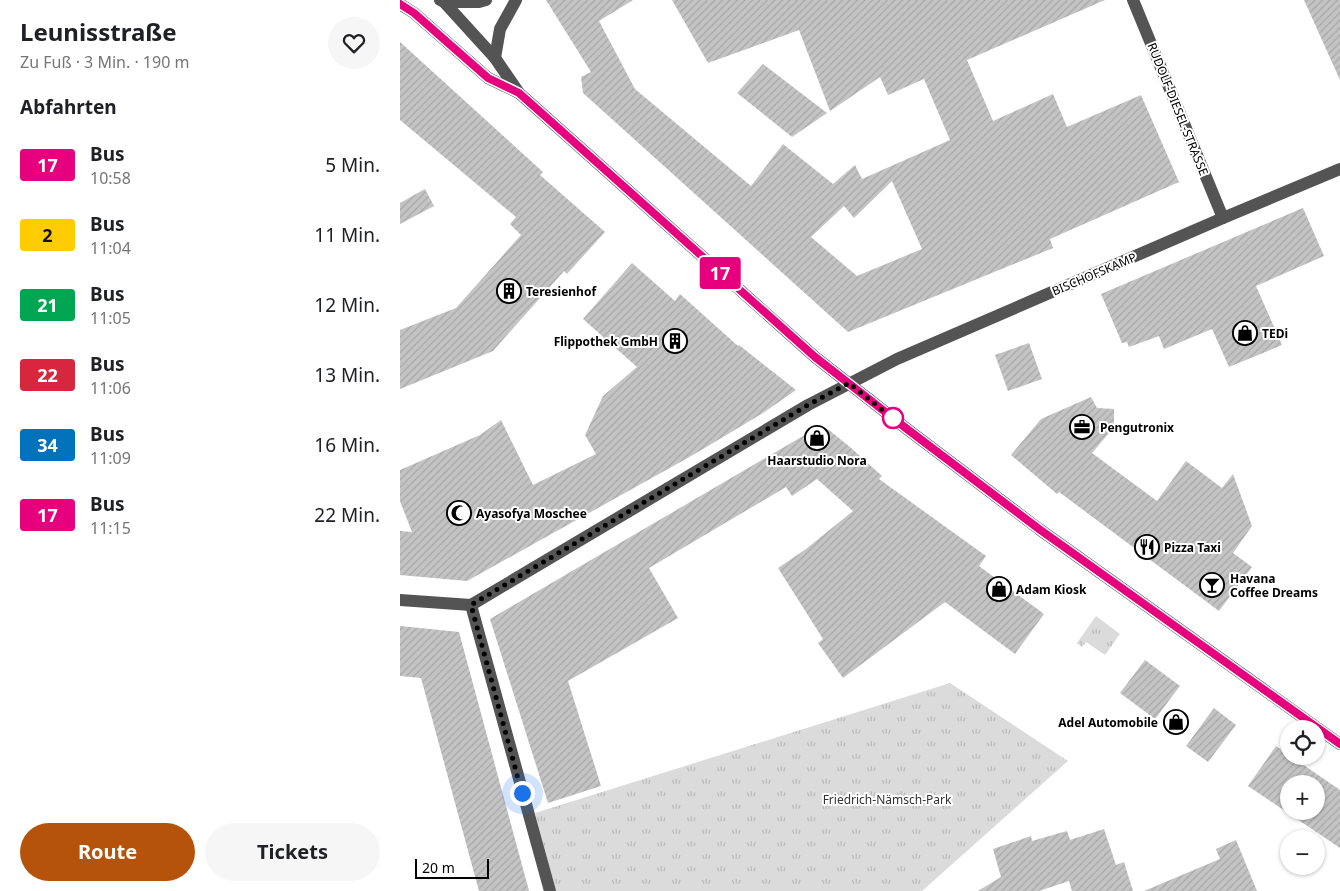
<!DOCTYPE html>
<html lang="de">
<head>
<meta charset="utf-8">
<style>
  :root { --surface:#fff; --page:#f6f6f6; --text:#202124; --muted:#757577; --accent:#b45309 }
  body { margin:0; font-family:"Noto Sans",sans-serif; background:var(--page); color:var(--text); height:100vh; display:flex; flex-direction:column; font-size:19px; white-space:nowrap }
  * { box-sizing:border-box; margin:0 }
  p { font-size:16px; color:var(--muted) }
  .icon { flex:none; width:28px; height:28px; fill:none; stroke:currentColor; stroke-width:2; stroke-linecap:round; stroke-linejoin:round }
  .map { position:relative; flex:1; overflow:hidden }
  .sheet { display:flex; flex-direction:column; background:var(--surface); width:400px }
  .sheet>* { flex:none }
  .badge { padding:0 10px; border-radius:4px; font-size:18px; line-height:32px }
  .buttons { position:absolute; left:880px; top:720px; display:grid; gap:10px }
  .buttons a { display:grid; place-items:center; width:45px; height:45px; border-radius:50%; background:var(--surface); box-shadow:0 1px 4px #0004; font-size:25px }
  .scale { position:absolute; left:15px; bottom:12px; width:74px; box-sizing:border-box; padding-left:5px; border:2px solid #000; border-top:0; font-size:14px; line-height:18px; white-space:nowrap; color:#000; -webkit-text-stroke:4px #fff; paint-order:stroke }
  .you { position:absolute; width:25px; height:25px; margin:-12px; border:4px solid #fff; border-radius:50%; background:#1a73e8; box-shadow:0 0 0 8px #1a73e833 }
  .map>.badge { position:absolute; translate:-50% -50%; box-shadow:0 0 0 2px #fff }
  h2 { padding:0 20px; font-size:19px; line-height:45px }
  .round { display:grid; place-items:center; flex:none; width:52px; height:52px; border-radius:26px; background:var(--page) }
  .overview { display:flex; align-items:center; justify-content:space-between; height:85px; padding:0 20px }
  h1 { font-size:24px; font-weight:700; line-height:38px }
  .action { display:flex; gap:10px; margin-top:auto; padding:10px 20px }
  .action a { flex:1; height:58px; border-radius:30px; background:var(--accent); color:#fff; font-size:20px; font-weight:700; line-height:58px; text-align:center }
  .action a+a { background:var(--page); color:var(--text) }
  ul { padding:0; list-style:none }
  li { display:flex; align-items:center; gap:15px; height:70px; padding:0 20px }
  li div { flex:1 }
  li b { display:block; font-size:19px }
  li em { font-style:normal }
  li .badge { min-width:55px; font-weight:700; text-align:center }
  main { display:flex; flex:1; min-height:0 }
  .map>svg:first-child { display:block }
  .grass { fill:url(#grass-tufts) }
  .building { fill:url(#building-hatch); fill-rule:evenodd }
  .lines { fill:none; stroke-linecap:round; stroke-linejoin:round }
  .minor { stroke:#545454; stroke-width:12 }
  .line-casing { stroke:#fff; stroke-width:11 }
  .line { stroke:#e6007e; stroke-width:8 }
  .walk { stroke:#000; stroke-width:5; stroke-dasharray:0 9 }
  .stop-dot { fill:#fff; stroke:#e6007e; stroke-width:2.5 }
  .labels { text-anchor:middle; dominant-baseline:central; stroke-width:4; stroke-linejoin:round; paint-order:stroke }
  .street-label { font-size:12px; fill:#000; stroke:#fff }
  .poi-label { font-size:12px; font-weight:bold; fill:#000; stroke:#fff; text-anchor:start }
  .park-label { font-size:12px; fill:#323232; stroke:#fff }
</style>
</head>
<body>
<main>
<section class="sheet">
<div class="overview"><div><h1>Leunisstraße</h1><p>Zu Fuß · 3 Min. · 190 m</p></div><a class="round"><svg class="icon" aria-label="heart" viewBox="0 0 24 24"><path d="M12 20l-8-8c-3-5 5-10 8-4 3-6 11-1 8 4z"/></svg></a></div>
<h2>Abfahrten</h2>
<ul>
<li><span class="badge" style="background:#e6007e;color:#fff">17</span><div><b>Bus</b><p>10:58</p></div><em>5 Min.</em></li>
<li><span class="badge" style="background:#fc0;color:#111">2</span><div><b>Bus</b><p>11:04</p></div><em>11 Min.</em></li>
<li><span class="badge" style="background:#00a651;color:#fff">21</span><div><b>Bus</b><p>11:05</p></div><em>12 Min.</em></li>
<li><span class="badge" style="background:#d7263d;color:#fff">22</span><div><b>Bus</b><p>11:06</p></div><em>13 Min.</em></li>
<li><span class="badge" style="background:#0072bc;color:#fff">34</span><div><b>Bus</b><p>11:09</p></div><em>16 Min.</em></li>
<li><span class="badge" style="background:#e6007e;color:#fff">17</span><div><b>Bus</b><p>11:15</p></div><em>22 Min.</em></li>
</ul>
<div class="action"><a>Route</a><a>Tickets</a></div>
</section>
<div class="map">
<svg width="940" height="891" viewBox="0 0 940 891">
  <defs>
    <pattern id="grass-tufts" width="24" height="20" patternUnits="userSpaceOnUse" patternTransform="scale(1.25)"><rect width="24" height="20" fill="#dbdbdb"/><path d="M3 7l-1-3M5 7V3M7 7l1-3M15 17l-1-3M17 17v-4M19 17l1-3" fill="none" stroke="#bababa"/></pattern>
    <pattern id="building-hatch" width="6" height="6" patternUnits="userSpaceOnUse" patternTransform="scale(1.25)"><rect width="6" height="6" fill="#c4c4c4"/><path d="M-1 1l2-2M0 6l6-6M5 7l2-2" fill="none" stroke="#a7a7a7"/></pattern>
  </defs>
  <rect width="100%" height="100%" fill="#fff"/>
  <g class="grass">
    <polygon points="696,616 720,634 705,655 686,642 682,647 677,643"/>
    <polygon points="550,683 668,761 522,891 156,891 135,813"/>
  </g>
  <g class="building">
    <path d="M 146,0 L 233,0 L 199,21 L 235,89 L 351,186 L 383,144 L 433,184 L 455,165 L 462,179 L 550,140 L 524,79 L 488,95 L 480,77 L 430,111 L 399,30 L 308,63 L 272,0 L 705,0 L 567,60 L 593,121 L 653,94 L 667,127 L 741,95 L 779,182 L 650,239 L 653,248 L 448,332 L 183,93 L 181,77 L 191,72 ZM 492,181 L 522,249 L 457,276 L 411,237 L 444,206 L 454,218 Z"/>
    <polygon points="904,0 940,0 940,80"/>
    <polygon points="0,42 143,172 140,175 205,232 167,274 164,271 93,351 0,389 0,330 56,308 121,235 110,224 116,217 0,120"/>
    <polygon points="363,64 427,113 392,137 337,93"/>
    <polygon points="25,189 34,206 0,224 0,203"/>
    <polygon points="903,208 924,256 856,286 882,345 829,367 812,329 764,349 759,336 729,347 727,342 722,343 701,294"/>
    <polygon points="232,263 275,301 280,294 338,346 339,345 396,390 363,413 293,455 67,581 0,575 0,531 12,532 0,501 0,470 80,435 101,420 133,485 196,454 185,435 203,396 237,367 183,319"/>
    <polygon points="629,343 642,379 608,391 595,355"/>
    <polygon points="691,397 697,408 714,409 714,427 692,453 757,501 786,461 822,488 833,474 852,526 833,553 852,567 819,611 659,492 657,494 611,455 641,419"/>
    <polygon points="421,428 429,430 450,447 482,476 479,479 586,556 579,566 644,614 615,654 545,602 443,678 418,643 423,639 378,568 406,549 453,511 417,479 392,496 386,487 249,568 278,618 168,681 201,786 148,803 90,619 415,429"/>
    <polygon points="0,626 59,632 129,891 79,891 21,678 0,676"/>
    <polygon points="745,660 780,686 755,719 720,693"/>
    <polygon points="814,708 836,725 808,762 786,746"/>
    <path d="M 876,746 L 940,790 L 940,848 L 848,786 ZM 889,784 L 916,784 L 916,811 L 889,811 Z"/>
    <polygon points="704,829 716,865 724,862 733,891 672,891 669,881 639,891 578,891 601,877 593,849 631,836 632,841 667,831 670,840"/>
    <polygon points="836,840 857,891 744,891 820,859 816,849"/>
  </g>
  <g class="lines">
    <g class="minor">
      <polyline points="40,0 44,2 95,58 119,93 415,357 507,429 639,529 940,744"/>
      <polyline points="733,0 823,218"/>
      <polyline points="44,2 79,2 86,0"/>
      <polyline points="0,4 14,13 88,78 117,92"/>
      <polyline points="95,58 100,29 116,0"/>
      <polyline points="0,600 71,605 408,405 497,359 823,218 940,169"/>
      <polyline points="71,605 150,891"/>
    </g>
  </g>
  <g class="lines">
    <defs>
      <polyline id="line" points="0,4 14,13 88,78 119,93 415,357 507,429 639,529 940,744"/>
    </defs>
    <use href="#line" class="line-casing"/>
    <use href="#line" class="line"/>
    <polyline class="walk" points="122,793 71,605 408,405 449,383 496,421 493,418"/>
  </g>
  <defs>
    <symbol id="building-ring" viewBox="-11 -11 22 22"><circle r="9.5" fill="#fff" stroke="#000" stroke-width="1.5"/><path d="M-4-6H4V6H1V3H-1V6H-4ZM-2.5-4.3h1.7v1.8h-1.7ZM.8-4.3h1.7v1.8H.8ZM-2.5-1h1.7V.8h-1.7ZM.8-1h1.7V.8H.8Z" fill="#000"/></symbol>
    <symbol id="shop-ring" viewBox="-11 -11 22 22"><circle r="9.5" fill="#fff" stroke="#000" stroke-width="1.5"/><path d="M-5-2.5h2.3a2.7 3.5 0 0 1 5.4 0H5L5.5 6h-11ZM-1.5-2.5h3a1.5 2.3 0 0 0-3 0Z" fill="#000"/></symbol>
    <symbol id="office-ring" viewBox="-11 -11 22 22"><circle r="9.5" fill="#fff" stroke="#000" stroke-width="1.5"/><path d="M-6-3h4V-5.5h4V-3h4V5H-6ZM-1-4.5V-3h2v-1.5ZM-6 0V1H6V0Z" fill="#000"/></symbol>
    <symbol id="mosque-ring" viewBox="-11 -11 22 22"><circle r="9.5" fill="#fff" stroke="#000" stroke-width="1.5"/><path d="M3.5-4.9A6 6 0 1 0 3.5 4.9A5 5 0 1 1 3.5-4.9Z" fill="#000"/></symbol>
    <symbol id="restaurant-ring" viewBox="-11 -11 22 22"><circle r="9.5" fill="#fff" stroke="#000" stroke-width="1.5"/><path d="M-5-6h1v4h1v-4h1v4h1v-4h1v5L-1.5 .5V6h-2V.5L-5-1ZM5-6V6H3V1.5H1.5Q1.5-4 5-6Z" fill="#000"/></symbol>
    <symbol id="bar-ring" viewBox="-11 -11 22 22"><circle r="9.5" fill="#fff" stroke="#000" stroke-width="1.5"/><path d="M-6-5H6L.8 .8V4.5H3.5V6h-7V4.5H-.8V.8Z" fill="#000"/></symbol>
  </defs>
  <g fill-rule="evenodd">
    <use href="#building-ring" x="95" y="277" width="28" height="28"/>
    <use href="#shop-ring" x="831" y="319" width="28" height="28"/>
    <use href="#building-ring" x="261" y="327" width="28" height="28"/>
    <use href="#office-ring" x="668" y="413" width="28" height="28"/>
    <use href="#shop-ring" x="403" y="424" width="28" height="28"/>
    <use href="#mosque-ring" x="45" y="499" width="28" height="28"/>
    <use href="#restaurant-ring" x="733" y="533" width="28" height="28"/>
    <use href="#bar-ring" x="798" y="571" width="28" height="28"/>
    <use href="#shop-ring" x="585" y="575" width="28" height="28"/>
    <use href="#shop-ring" x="762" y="708" width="28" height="28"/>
  </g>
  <circle class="stop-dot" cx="493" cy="418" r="10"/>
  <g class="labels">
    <g class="street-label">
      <text transform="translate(778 109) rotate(68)">RUDOLF-DIESEL-STRASSE</text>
      <text transform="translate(694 274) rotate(-23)">BISCHOFSKAMP</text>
    </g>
    <g class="poi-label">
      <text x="126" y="291">Teresienhof</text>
      <text x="862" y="333">TEDi</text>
      <text x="258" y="341" text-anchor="end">Flippothek GmbH</text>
      <text x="700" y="427">Pengutronix</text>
      <text x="417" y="460" text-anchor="middle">Haarstudio Nora</text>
      <text x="76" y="513">Ayasofya Moschee</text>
      <text x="764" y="547">Pizza Taxi</text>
      <text x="830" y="578">Havana<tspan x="830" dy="14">Coffee Dreams</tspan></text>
      <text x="616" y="589">Adam Kiosk</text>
      <text x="758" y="722" text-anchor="end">Adel Automobile</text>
    </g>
    <g class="park-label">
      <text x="487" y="799">Friedrich-Nämsch-Park</text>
    </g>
  </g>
</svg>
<div class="buttons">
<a><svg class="icon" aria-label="locate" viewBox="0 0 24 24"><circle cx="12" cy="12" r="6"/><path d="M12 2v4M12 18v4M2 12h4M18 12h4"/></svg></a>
<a>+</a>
<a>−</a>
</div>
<div class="scale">20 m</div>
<div class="you" style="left:122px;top:793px"></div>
<b class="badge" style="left:320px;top:273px;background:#e6007e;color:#fff">17</b>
</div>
</main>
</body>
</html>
